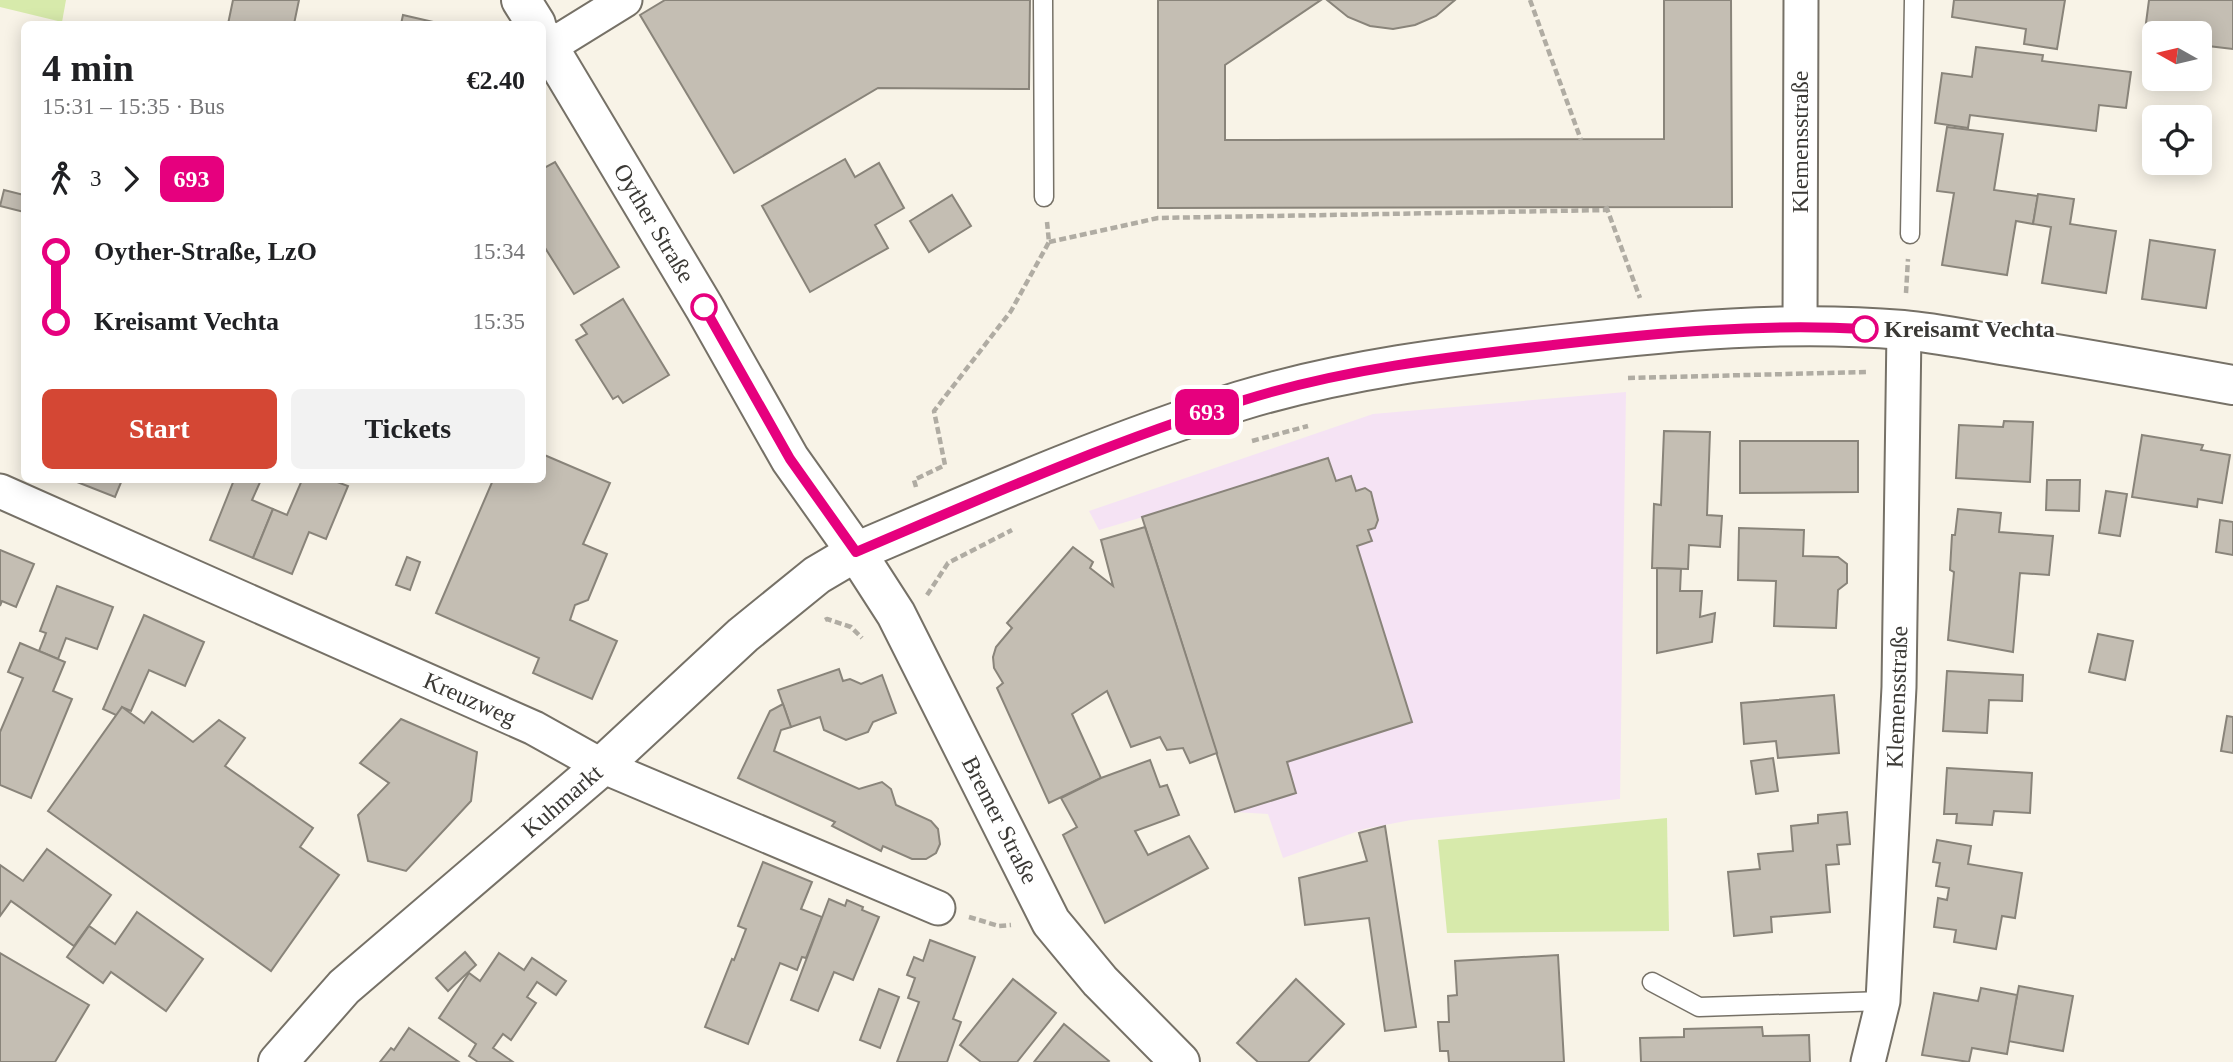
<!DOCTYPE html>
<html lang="en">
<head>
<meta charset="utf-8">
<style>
  :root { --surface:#fff; --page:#f2f2f2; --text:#202124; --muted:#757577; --accent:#d44734 }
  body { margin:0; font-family:Georgia,serif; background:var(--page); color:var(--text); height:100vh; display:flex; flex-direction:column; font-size:26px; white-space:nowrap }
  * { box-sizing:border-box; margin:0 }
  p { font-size:23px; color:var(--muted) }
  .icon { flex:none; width:38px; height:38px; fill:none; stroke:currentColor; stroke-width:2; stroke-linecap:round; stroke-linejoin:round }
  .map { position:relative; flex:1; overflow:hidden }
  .sheet { position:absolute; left:21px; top:21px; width:525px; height:462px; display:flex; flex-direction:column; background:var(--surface); border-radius:10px; box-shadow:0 4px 18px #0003 }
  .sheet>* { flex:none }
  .badge { padding:0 14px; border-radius:10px; font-size:24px; line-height:46px }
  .needle { width:46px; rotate:278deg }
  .buttons { position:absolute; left:2142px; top:21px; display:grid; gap:14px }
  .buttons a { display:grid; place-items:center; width:70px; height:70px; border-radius:10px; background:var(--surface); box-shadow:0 4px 18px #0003; font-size:35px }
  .map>.badge { position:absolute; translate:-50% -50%; box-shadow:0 0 0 4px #fff }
  .legs { display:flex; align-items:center; gap:10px; height:77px; padding:0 21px; font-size:23px }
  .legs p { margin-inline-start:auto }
  .overview { display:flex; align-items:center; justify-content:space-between; height:119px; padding:0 21px }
  h1 { font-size:38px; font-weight:800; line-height:52px }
  .button { display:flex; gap:14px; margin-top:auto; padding:14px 21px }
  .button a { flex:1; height:80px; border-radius:10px; background:var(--accent); color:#fff; font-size:28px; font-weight:800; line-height:80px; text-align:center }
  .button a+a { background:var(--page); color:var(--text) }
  ul { padding:0 21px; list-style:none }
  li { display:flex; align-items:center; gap:24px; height:70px; font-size:26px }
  li i { display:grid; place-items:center; width:10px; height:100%; margin:0 9px; background:currentColor }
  li i::after { content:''; width:18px; height:18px; margin:-9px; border:5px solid; border-radius:50%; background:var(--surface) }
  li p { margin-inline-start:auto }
  li:first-child i { background:linear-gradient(#0000 50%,currentColor 0) }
  li:last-child i { background:linear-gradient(currentColor 50%,#0000 0) }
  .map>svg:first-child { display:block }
  .commercial { fill:#f5e3f4 }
  .green { fill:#d7eaab }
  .building { fill:#c4beb3; stroke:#89847a; stroke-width:2 }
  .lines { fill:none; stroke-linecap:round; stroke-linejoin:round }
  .service-casing { stroke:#767167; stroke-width:21 }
  .minor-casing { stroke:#767167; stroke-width:37 }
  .tertiary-casing { stroke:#767167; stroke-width:42 }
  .secondary-casing { stroke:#767167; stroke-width:42 }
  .path { stroke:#b0aca3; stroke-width:4.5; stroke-dasharray:7 3.5; stroke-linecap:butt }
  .service { stroke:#fff; stroke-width:18 }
  .minor { stroke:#fff; stroke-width:33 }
  .tertiary { stroke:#fff; stroke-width:38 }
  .secondary { stroke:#fff; stroke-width:38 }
  .line-1-casing { stroke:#fff; stroke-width:16 }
  .line-1 { stroke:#e6007e; stroke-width:10 }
  .stop-1-dot { fill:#fff; stroke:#e6007e; stroke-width:3.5 }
  .labels { text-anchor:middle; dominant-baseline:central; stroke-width:5; stroke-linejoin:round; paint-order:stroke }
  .street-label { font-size:24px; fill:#3b3935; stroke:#fff }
  .stop-label { font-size:24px; font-weight:bold; fill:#3b3935; stroke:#fff; text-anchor:start }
</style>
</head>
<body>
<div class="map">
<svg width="2233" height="1062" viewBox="0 0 2233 1062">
  <rect width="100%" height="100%" fill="#f8f3e7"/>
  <polygon class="commercial" points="1626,392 1620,799 1411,820 1364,829 1283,858 1268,814 1235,812 1143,517 1099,530 1089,511 1373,414"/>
  <g class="green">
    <polygon points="0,0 66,0 62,22 0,7"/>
    <polygon points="1667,818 1669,931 1447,933 1438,840"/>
  </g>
  <g class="building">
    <polygon points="233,0 299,0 294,24 228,24"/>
    <polygon points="665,0 1030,0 1029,89 878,88 734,173 640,15"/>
    <polygon points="1158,0 1321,0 1225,65 1225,140 1664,139 1664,0 1731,0 1732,207 1158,208"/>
    <polygon points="1327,0 1455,0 1436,16 1415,25 1393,29 1370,26 1348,17"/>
    <polygon points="1954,0 2065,0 2057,49 2024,44 2026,29 1952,17"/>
    <polygon points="2149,0 2233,0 2233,49 2200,45 2200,33 2154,33 2154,39 2144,38"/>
    <polygon points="403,15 442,24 401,24"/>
    <polygon points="1976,47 2043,55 2042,61 2131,72 2126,108 2099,105 2096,131 1970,115 1968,128 1935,123 1942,73 1972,77"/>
    <polygon points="1947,127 2003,134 1994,190 2038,196 2033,224 2016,221 2007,275 1942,265 1954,193 1937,191"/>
    <polygon points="845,159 855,177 879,163 904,208 875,225 888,248 810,292 762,206"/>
    <polygon points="555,162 619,267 574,294 542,243 542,169"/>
    <polygon points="4,190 24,195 24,212 0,206"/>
    <polygon points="2038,194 2074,199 2070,224 2116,231 2106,293 2042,283 2051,227 2033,224"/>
    <polygon points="952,195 971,226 929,252 910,221"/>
    <polygon points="2150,240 2215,250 2206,308 2142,299"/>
    <polygon points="623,299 669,375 623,403 618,396 613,399 576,340 587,334 581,325"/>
    <polygon points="2004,421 2033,422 2030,482 1956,478 1959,425 2003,427"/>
    <polygon points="1664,431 1710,432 1707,515 1722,516 1720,547 1689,545 1688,569 1652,568 1654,504 1661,505"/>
    <polygon points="2142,435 2203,445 2201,450 2230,455 2222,503 2198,499 2197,507 2132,497"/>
    <polygon points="1740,441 1858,441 1858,492 1740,493"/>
    <polygon points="542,454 610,483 583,544 607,554 588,600 575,605 570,620 617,641 592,699 533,673 539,658 436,613 493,480 542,480"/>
    <polygon points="1328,458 1336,481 1351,476 1356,491 1365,488 1371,492 1378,520 1375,528 1368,530 1372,541 1357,546 1412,722 1287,762 1296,793 1235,812 1142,517"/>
    <polygon points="72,480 122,480 115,497"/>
    <polygon points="234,480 261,480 252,500 273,509 253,558 210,540"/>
    <polygon points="302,480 332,480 348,486 326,539 309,532 292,574 253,558 273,509 287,515"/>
    <polygon points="2047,480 2080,480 2079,511 2046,510"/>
    <polygon points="2106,491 2127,494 2120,536 2099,533"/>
    <polygon points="1958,509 2001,513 1999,532 2053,536 2049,575 2020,573 2013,652 1948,640 1954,572 1950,570 1952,535 1955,535"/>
    <polygon points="2220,520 2233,522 2233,555 2216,552"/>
    <polygon points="1145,527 1217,753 1190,763 1183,748 1167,750 1160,737 1131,747 1107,691 1072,714 1101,778 1049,803 997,688 1003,683 994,668 993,657 996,647 1012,628 1007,623 1073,547 1093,562 1090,568 1113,586 1101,540"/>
    <polygon points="1739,528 1804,530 1803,556 1838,557 1847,564 1847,583 1838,590 1836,628 1774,626 1776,581 1738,580"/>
    <polygon points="0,550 34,564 16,607 2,601 0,606"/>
    <polygon points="407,557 420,562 410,590 396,585"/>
    <polygon points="1657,568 1681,569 1680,591 1702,591 1700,617 1715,613 1712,642 1657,653"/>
    <polygon points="57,586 113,607 97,649 66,638 58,659 39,651 46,633 40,631"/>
    <polygon points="144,615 204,642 185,686 149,670 131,711 122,707 118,716 103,709"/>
    <polygon points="2098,634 2133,641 2125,680 2089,672"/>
    <polygon points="20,643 65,662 53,691 72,699 31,798 0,785 0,732 23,678 8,672"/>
    <polygon points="839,669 843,681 850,679 861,684 882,675 896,713 873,722 868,732 846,740 824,730 820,717 791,727 778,690"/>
    <polygon points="1947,671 2023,675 2022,701 1989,700 1987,733 1943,731"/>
    <polygon points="1834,695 1839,753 1778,758 1776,741 1744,744 1741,703"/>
    <polygon points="783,704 791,727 781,730 774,751 859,789 882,782 891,789 896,805 931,821 938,829 940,844 936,853 926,859 912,859 883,846 881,851 832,826 835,822 738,778 770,711"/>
    <polygon points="122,707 144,723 152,712 193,742 219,720 245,738 225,766 313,828 300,847 339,875 271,971 48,811"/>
    <polygon points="2227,716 2233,717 2233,753 2221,751"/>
    <polygon points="401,719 477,752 471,801 406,871 368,861 358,815 389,783 360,763"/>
    <polygon points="1773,758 1778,791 1756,794 1751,761"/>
    <polygon points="1150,760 1160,787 1167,785 1179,815 1135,831 1148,855 1189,836 1208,868 1105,923 1063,835 1077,827 1061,798 1101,778"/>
    <polygon points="1947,768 2032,773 2030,813 1994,811 1992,825 1956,823 1957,814 1944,814"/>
    <polygon points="1847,812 1850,844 1837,845 1839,864 1826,865 1830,912 1771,917 1772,932 1734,936 1728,872 1760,869 1758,854 1793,851 1791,826 1818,823 1818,815"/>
    <polygon points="1385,826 1416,1027 1385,1031 1369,918 1305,925 1299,878 1367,861 1359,833"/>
    <polygon points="1937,840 1971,846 1968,864 2022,873 2015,918 2002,916 1996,949 1954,942 1956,930 1934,927 1938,898 1947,900 1949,888 1936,886 1940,863 1933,862"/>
    <polygon points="47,849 111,895 74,946 11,901 0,916 0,865 23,881"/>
    <polygon points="763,862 812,882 801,909 822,917 806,958 802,957 797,970 780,963 748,1044 705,1027 732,959 734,960 746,929 738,926"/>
    <polygon points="829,899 845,906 847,900 863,907 862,910 879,917 853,980 834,972 818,1011 791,1000"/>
    <polygon points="137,912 203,959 166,1011 111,972 103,983 67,957 89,926 115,944"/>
    <polygon points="930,940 975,957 953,1019 961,1022 947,1062 897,1062 919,1002 908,998 915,978 907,975 914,957 923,961"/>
    <polygon points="465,952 476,965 448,991 436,978"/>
    <polygon points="0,953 89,1005 55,1062 0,1062"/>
    <polygon points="499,953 524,970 532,958 566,981 556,995 537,982 527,997 536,1003 511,1040 503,1034 493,1048 513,1062 478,1062 469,1056 476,1044 439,1018 469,973 480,981"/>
    <polygon points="1558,955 1564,1062 1449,1062 1448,1051 1440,1051 1438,1022 1449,1022 1448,996 1457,995 1455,961"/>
    <polygon points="1013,979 1056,1013 1017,1062 981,1062 960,1045"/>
    <polygon points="1296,979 1344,1024 1308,1062 1258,1062 1237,1043"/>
    <polygon points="2019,986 2073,996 2063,1051 2008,1041"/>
    <polygon points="1981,988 2017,995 2007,1054 1972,1048 1969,1062 1922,1055 1934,993 1978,1001"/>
    <polygon points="879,989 899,997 880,1048 860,1040"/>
    <polygon points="1064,1024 1109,1061 1108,1062 1034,1062"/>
    <polygon points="1762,1027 1763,1036 1809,1035 1810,1062 1641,1062 1640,1038 1684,1037 1684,1029"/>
    <polygon points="409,1028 459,1062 380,1062 391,1048 394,1050"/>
  </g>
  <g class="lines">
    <defs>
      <g id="service">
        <polyline points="1043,0 1044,197"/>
        <polyline points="1910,234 1914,0"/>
        <polyline points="1652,982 1699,1007 1883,1001"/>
      </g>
      <g id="minor">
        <polyline points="549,47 625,0"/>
        <polyline points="1800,326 1801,0"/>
        <polyline points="0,491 534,728 602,766 938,908"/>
        <polyline points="1868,1062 1883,1001 1899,687 1904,330"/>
      </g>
      <polyline id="tertiary" points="856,552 896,614 1051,922 1100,981 1180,1062"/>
      <g id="secondary">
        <polyline points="521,0 536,24"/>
        <polyline points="542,36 704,307 790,459 856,552"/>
        <path d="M 278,1062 L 344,987 L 602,766 L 743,635 L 817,575 L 856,552 C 982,498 1109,442 1240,401 C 1345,369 1453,356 1562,344 C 1675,331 1789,320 1903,330 C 1936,333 1969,340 2001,345 C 2079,357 2156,371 2233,385"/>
      </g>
    </defs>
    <use href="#service" class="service-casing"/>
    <use href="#minor" class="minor-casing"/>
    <use href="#tertiary" class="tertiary-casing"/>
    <use href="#secondary" class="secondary-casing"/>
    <g class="path">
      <polyline points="1530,0 1581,140"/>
      <polyline points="1606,206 1640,298"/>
      <polyline points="1049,242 1158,218 1608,210"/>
      <polyline points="1906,293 1908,259"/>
      <polyline points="1628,378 1867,372"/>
      <polyline points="1252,441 1308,426"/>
      <polyline points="916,487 914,480 945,465 934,411 1011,311 1049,242 1047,222"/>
      <polyline points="927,595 948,563 1012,530"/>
      <polyline points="825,620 827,619 851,627 862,638"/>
      <polyline points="969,917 999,926 1011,925"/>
    </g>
    <use href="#service" class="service"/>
    <use href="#minor" class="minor"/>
    <use href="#tertiary" class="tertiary"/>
    <use href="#secondary" class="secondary"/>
  </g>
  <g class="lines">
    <defs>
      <path id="line-1" d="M 704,307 L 790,459 L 856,552 C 983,498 1109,442 1241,401 C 1342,369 1448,357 1553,345 C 1657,333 1760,323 1865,329"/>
    </defs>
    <use href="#line-1" class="line-1-casing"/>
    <use href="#line-1" class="line-1"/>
  </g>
  <g class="stop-1-dot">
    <circle cx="704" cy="307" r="12"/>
    <circle cx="1865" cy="329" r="12"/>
  </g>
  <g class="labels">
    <g class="street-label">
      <text transform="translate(1800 142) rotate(-90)">Klemensstraße</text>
      <text transform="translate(654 223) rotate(59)">Oyther Straße</text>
      <text transform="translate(1897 697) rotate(-88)">Klemensstraße</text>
      <text transform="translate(470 699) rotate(24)">Kreuzweg</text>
      <text transform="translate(562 801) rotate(-41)">Kuhmarkt</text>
      <text transform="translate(1000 820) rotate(63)">Bremer Straße</text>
    </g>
    <g class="stop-label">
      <text x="1884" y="329">Kreisamt Vechta</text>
    </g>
  </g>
</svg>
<div class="buttons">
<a><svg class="needle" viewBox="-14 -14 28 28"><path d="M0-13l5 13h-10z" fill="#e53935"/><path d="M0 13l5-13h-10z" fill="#757577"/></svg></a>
<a><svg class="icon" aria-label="locate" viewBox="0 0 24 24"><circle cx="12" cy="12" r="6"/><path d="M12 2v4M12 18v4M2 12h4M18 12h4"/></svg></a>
</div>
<b class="badge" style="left:1207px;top:412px;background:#e6007e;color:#fff">693</b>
<section class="sheet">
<div class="overview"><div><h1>4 min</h1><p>15:31 – 15:35 · Bus</p></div><b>€2.40</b></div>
<div class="legs"><svg class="icon" aria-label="walk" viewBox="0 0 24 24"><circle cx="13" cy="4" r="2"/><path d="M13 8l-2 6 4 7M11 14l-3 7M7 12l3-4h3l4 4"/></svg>3<svg class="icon" aria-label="forward" viewBox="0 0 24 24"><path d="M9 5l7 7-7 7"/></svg><b class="badge" style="background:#e6007e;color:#fff">693</b></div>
<ul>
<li><i style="color:#e6007e"></i><b>Oyther-Straße, LzO</b><p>15:34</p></li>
<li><i style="color:#e6007e"></i><b>Kreisamt Vechta</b><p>15:35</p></li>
</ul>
<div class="button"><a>Start</a><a>Tickets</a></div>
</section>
</div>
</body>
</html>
